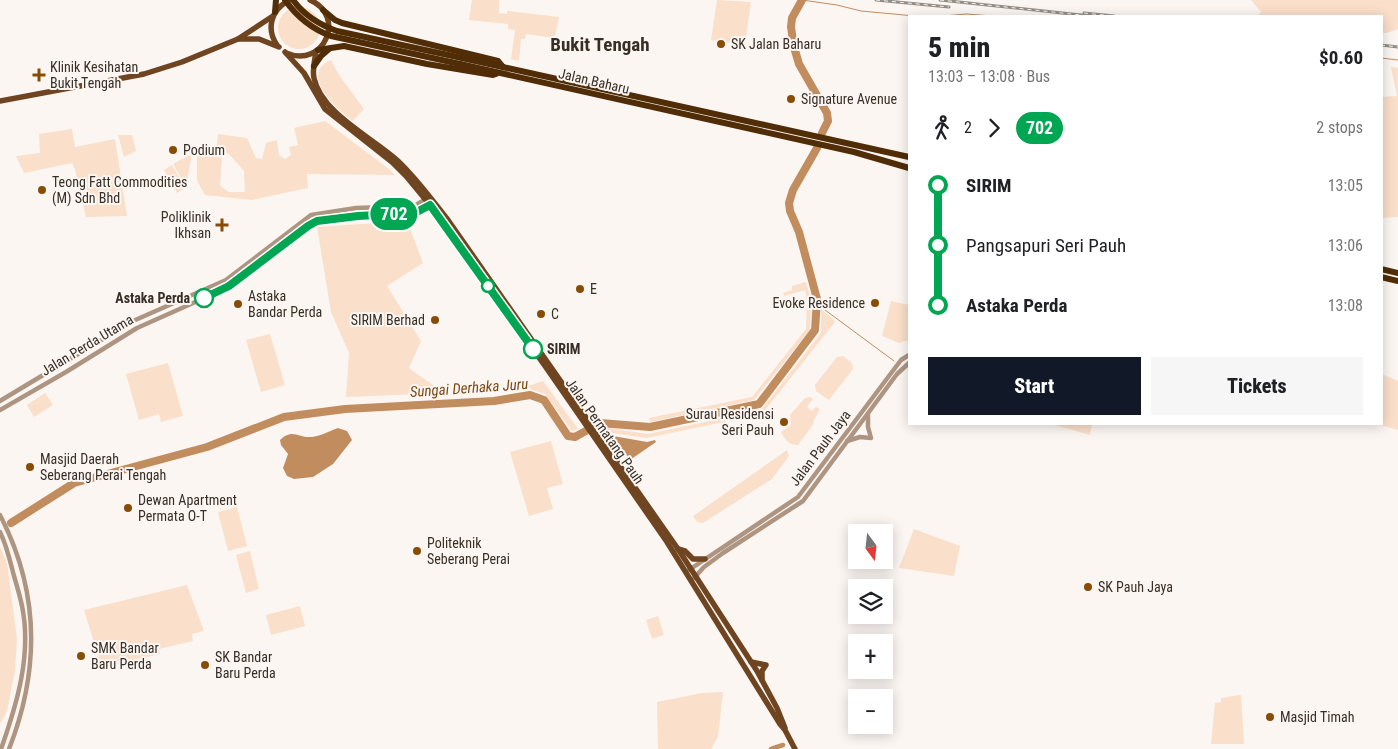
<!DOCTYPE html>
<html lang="en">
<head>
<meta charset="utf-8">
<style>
  :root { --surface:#fff; --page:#f6f6f6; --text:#202124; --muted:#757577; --accent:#111827 }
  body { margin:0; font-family:"Roboto Condensed",sans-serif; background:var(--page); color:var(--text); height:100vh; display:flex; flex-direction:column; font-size:19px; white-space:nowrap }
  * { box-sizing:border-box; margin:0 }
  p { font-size:16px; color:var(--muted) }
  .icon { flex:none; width:28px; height:28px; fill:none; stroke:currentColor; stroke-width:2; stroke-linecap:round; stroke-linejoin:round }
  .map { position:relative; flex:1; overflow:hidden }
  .drawer { position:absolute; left:908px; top:15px; width:475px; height:410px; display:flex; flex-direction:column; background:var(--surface); border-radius:0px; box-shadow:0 2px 12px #0003 }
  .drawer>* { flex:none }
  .badge { padding:0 10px; border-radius:16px; font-size:18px; line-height:32px }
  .needle { width:32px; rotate:165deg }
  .tools { position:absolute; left:848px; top:524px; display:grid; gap:10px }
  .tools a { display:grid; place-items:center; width:45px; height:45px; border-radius:0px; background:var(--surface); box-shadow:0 2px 12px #0003; font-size:25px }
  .map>.badge { position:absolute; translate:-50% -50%; box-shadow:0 0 0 2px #fff }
  .legs { display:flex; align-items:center; gap:8px; height:55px; padding:0 20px; font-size:16px }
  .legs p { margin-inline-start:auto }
  .head { display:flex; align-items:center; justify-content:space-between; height:85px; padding:0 20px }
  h1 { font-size:28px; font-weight:800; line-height:38px }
  .cta { display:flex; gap:10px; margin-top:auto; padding:10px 20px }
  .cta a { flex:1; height:58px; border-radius:0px; background:var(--accent); color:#fff; font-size:20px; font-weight:800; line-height:58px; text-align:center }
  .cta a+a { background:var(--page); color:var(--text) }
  ul { padding:0 20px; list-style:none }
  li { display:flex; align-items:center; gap:18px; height:60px; font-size:19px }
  li i { display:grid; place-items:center; width:8px; height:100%; margin:0 6px; background:currentColor }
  li i::after { content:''; width:12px; height:12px; margin:-6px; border:4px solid; border-radius:50%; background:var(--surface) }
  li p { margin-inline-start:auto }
  li:first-child i { background:linear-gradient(#0000 50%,currentColor 0) }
  li:last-child i { background:linear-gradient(currentColor 50%,#0000 0) }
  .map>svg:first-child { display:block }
  .green { fill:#fadfca }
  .water { fill:#c18c5e }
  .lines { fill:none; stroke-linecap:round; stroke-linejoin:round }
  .stream { stroke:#c18c5e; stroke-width:1 }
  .canal { stroke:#c18c5e; stroke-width:4.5 }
  .river { stroke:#c18c5e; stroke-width:8 }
  .minor { stroke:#ad9582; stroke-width:4.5 }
  .major { stroke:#6e4520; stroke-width:5.5 }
  .highway { stroke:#502c07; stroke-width:6 }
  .rail-casing { stroke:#948d87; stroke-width:3 }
  .rail { stroke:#fbf6f2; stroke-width:1; stroke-dasharray:4; stroke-linecap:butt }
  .highway-bridge { stroke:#502c07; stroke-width:6 }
  .line-1-casing { stroke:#fff; stroke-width:11 }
  .line-1 { stroke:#00a651; stroke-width:8 }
  .poi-dot { fill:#874c06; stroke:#fbf6f2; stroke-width:2 }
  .stop-1-dot { fill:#fff; stroke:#00a651; stroke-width:2.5 }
  .labels { text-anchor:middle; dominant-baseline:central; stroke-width:4; stroke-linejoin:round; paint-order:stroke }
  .poi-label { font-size:14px; fill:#372e26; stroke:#fbf6f2; text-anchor:start }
  .street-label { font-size:14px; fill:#372e26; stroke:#fbf6f2 }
  .stop-label { font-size:14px; font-weight:bold; fill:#372e26; stroke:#fbf6f2; text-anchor:end }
  .water-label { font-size:15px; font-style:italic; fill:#7c4913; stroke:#fbf6f2 }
  .district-label { font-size:19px; font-weight:bold; fill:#372e26; stroke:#fbf6f2 }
</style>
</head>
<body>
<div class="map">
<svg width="1398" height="749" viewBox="0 0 1398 749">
  <rect width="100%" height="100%" fill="#fbf6f2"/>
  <g class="green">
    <polygon points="472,0 499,0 499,13 507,14 507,11 559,17 555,38 526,34 525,39 521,39 519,61 511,59 515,30 508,29 508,24 469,20"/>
    <polygon points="717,0 751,2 745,45 711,40"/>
    <polygon points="1251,0 1398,0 1398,29 1387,33 1381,33 1381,16 1258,16 1261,12"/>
    <circle cx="299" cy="28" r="21"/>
    <path d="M 331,60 L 339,75 L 364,109 L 353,121 C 339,111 297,74 331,60 Z"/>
    <polygon points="1391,67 1398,68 1398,217 1381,218 1381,97 1397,96"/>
    <polygon points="325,121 389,169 395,175 307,174 308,188 252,200 205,195 197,181 197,154 212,155 222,158 220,186 229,192 245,192 244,171 229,154 216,151 218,134 247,138 256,158 262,159 266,143 277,140 279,155 285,159 291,155 289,147 298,145 294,128"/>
    <polygon points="72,129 75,147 115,139 127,216 86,217 75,169 72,163 24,173 16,156 40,153 39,134"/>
    <polygon points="118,135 132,135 136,151 124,157"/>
    <polygon points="192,154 186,186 173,164"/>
    <polygon points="172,165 185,188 177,193 164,170"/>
    <polygon points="407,221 423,263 387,286 421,341 409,368 444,393 346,397 349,353 331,312 317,227"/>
    <polygon points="806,282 811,299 810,330 754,400 650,422 649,418 752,397 806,329 807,300 805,290 784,296 783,293 792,290 792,286"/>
    <polygon points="891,301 909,305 909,340 899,343 882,336"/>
    <polygon points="821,309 834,320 835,322 762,414 647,438 604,432 601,427 648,434 761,410 821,333"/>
    <polygon points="270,334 285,385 261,392 246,340"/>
    <polygon points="843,356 852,363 853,369 829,400 816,391 815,385 837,357"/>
    <polygon points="168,363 183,416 161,422 159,414 139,420 126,374"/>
    <polygon points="1382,374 1398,381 1398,430 1376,424 1381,424"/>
    <polygon points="543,381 578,429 574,431 572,431 545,394 532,390 528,386"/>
    <polygon points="45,393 53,405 34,417 27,405"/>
    <path d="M 810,397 L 813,399 L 807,407 L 812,411 L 816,407 L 820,409 L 813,422 L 814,423 L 798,445 C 788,445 785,439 781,432 L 791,425 L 790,415 L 805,398 Z"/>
    <polygon points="1051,424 1092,424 1090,435"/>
    <polygon points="551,441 563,484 547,488 553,509 529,516 510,452"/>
    <polygon points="787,450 789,456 772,479 703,523 697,522 693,516"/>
    <polygon points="237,507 247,546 228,551 218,512"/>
    <polygon points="914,529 960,546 954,576 899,568"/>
    <polygon points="0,547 7,563 17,639 15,671 7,711 0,724"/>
    <polygon points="250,551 259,589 246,593 236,555"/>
    <polygon points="187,585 204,631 192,634 193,641 159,649 160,654 102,668 84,610"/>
    <polygon points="300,606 305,626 271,635 266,615"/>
    <polygon points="658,616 664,635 652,639 646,620"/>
    <polygon points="723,692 718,737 711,749 658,749 657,702 702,693"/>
    <polygon points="1241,695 1244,744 1211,744 1215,703 1221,702 1221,698"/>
  </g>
  <g class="water">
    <path d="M 338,428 L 347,431 L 352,440 L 333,464 L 313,477 L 294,479 L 287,476 L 283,468 L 288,454 L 281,445 L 280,440 C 293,428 298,438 310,437 C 319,437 329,431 338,428 Z"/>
    <polygon points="613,436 647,442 655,440 656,442 630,460"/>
  </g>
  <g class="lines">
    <g class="stream">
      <polyline points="802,0 837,5 861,11 915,16"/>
      <polyline points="944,16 966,14 993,16"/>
      <polyline points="1381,58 1398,60"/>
      <polyline points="817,304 894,361"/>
    </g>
    <polyline class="canal" points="771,749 783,745"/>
    <g class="river">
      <polyline points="802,0 792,18 791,27 794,47 799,64 827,113 828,121 822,133"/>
      <polyline points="11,523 74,483 207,447 284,417 345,409 494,401 530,395 544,400 568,436 575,437 600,423 650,427 759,404 815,330 817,299 799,232 790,211 789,203 793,190 817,148"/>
    </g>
    <g class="minor">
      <polyline points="0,401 133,321 226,280 311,215 356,208 414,206 426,199"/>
      <path d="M 0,410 L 66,372 L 137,328 L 229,287 L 312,223 L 317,221 C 331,219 346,217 360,216 C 383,214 410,218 430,205"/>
      <polyline points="847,441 860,437 871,438 868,427 868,414"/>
      <path d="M 0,515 C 40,592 40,670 9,749"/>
      <path d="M 0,532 C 7,546 10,561 14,576 C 17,586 20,596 22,606 C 32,654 17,704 1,749"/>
      <polyline points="689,570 798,497 901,360 909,355"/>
      <polyline points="694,578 704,567 723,553 803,501 897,374 909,363"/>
    </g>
    <g class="major">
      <polyline points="238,39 273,16"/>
      <path d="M 277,45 C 266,29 271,10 288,1"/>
      <path d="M 316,51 C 315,60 312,69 314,78 C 321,113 373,138 398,161 C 417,179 432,200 448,220 L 678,549 L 757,671 L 777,708 L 785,728"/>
      <polyline points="285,52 304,73 325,109 392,162 406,176 430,205 545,366 667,542 780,724 785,730 795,749"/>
      <path d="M 286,53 C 324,69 347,16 310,0"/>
      <polyline points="0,101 144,74 182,62 238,39 259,39 279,47"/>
      <polyline points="678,549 685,551 693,559 705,559"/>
      <polyline points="751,662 766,665 762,671 762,680"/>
    </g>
    <g class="highway">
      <polyline points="323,10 335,20 342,23 498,61 503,67"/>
      <polyline points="275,12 276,0"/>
      <polyline points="318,50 344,46 427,64 493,75 496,74"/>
      <polyline points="462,58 909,157"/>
      <polyline points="460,64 854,152 909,168"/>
      <polyline points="314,66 321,56 329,49"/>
      <polyline points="1381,269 1398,273"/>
      <polyline points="1381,277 1398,281"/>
    </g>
    <defs>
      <g id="rail">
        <polyline points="876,0 949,7"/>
        <polyline points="940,0 1090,16"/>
        <polyline points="1084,13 1114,16"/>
        <polyline points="1381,45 1398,47"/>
      </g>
    </defs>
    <use href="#rail" class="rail-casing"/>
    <use href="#rail" class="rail"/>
    <g class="highway-bridge">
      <path d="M 285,0 C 297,17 312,29 331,36 L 460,64"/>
      <path d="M 293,0 C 304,15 320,25 337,31 L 462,58"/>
    </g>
  </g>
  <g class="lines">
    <defs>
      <polyline id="line-1" points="204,298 229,286 308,226 317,221 358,216 415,213 430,205 533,349"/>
    </defs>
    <use href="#line-1" class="line-1-casing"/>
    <use href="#line-1" class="line-1"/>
  </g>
  <g class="poi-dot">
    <circle cx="721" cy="44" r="5"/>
    <path d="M36.5 67.5h5v5h5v5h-5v5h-5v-5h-5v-5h5z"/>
    <circle cx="791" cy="99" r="5"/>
    <circle cx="173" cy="150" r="5"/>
    <circle cx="42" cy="190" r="5"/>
    <path d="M219.5 217.5h5v5h5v5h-5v5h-5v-5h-5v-5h5z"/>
    <circle cx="580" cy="289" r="5"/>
    <circle cx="875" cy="303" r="5"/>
    <circle cx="238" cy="304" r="5"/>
    <circle cx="541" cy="314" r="5"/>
    <circle cx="435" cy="320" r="5"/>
    <circle cx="784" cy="422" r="5"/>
    <circle cx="30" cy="467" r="5"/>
    <circle cx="128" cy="508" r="5"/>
    <circle cx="417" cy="551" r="5"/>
    <circle cx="1088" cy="587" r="5"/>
    <circle cx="81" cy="656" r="5"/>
    <circle cx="205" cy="665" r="5"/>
    <circle cx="1270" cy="717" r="5"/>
  </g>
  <g class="stop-1-dot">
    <circle cx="488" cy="286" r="6"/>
    <circle cx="204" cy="298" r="9"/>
    <circle cx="533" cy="349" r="9"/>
  </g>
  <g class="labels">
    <g class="poi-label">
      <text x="731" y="44">SK Jalan Baharu</text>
      <text x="50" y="67">Klinik Kesihatan<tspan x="50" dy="16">Bukit Tengah</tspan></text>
      <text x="801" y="99">Signature Avenue</text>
      <text x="183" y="150">Podium</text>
      <text x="52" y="182">Teong Fatt Commodities<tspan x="52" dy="16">(M) Sdn Bhd</tspan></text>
      <text x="211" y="217" text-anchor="end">Poliklinik<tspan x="211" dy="16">Ikhsan</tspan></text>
      <text x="590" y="289">E</text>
      <text x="248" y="296">Astaka<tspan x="248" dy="16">Bandar Perda</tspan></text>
      <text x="865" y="303" text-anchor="end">Evoke Residence</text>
      <text x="551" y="314">C</text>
      <text x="425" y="320" text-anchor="end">SIRIM Berhad</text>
      <text x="774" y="414" text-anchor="end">Surau Residensi<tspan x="774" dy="16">Seri Pauh</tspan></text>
      <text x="40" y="459">Masjid Daerah<tspan x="40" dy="16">Seberang Perai Tengah</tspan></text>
      <text x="138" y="500">Dewan Apartment<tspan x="138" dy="16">Permata O-T</tspan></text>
      <text x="427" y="543">Politeknik<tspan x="427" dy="16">Seberang Perai</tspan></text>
      <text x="1098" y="587">SK Pauh Jaya</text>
      <text x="91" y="648">SMK Bandar<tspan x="91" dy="16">Baru Perda</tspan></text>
      <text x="215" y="657">SK Bandar<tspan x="215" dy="16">Baru Perda</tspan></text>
      <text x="1280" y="717">Masjid Timah</text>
    </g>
    <g class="street-label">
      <text transform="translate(594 81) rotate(13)">Jalan Baharu</text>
      <text transform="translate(87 345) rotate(-31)">Jalan Perda Utama</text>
      <text transform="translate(605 431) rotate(55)">Jalan Permatang Pauh</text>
      <text transform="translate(820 448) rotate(-53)">Jalan Pauh Jaya</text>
    </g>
    <g class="stop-label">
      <text x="190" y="298">Astaka Perda</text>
      <text x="547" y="349" text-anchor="start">SIRIM</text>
    </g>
    <g class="water-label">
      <text transform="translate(469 388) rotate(-4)">Sungai Derhaka Juru</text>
    </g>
    <g class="district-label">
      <text x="600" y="44">Bukit Tengah</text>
    </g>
  </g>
</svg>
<div class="tools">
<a><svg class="needle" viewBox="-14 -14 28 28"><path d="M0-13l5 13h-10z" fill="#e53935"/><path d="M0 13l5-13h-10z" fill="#757577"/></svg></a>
<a><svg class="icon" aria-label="layers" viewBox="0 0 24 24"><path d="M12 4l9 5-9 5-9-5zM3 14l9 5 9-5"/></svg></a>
<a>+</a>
<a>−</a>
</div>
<b class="badge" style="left:394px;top:214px;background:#00a651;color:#fff">702</b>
<section class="drawer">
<div class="head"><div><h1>5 min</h1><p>13:03 – 13:08 · Bus</p></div><b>$0.60</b></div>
<div class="legs"><svg class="icon" aria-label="walk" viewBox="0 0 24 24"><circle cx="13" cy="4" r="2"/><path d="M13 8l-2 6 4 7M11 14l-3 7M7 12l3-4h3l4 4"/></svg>2<svg class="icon" aria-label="forward" viewBox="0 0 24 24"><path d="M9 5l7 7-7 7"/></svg><b class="badge" style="background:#00a651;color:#fff">702</b><p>2 stops</p></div>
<ul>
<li><i style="color:#00a651"></i><b>SIRIM</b><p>13:05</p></li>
<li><i style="color:#00a651"></i><span>Pangsapuri Seri Pauh</span><p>13:06</p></li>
<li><i style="color:#00a651"></i><b>Astaka Perda</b><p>13:08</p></li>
</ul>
<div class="cta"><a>Start</a><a>Tickets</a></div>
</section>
</div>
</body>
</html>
